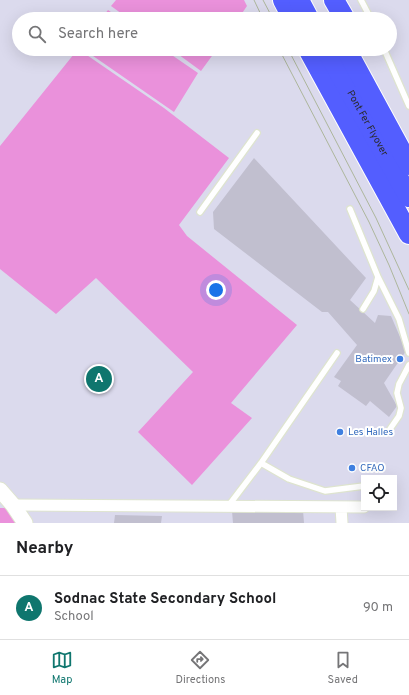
<!DOCTYPE html>
<style>
:root{--surface:#fff;--page:#f2f2f2;--text:#202124;--muted:#757577;--line:#e0e0e0;--accent:#0f766e}
body{margin:0;font-family:Overpass,sans-serif;background:var(--page);color:var(--text)}
.controls{position:absolute;right:12px;bottom:12px;display:grid;overflow:hidden;border-radius:0px;box-shadow:0 4px 16px #0002}
.controls button{width:36px;height:36px;display:grid;place-items:center;padding:0;border:0;border-bottom:1px solid var(--line);background:var(--surface);color:var(--text);font:20px sans-serif}
.you{position:absolute;left:216px;top:290px;width:14px;height:14px;margin:-10px;border:3px solid #fff;border-radius:50%;background:#1a73e8;box-shadow:0 0 0 6px #1a73e833}
.badge{display:grid;place-items:center;width:26px;height:26px;border-radius:50%;background:var(--accent);color:#fff;font-size:13px;font-weight:700}
.pin{position:absolute;translate:-50% -50%;border:2px solid #fff;box-shadow:0 1px 4px #0006}
.list{margin:0;padding:0;list-style:none}
h2{display:flex;justify-content:space-between;align-items:center;height:52px;margin:0;padding:0 16px;font-size:17px}
h2 small{font-size:13px;font-weight:400;color:var(--muted)}
.list li{display:grid;grid-template-columns:26px 1fr auto;gap:12px;align-items:center;box-sizing:border-box;height:64px;padding:0 16px;border-top:1px solid var(--line)}
.list b{display:block;font-size:15px;white-space:nowrap}
.list p{margin:0;font-size:13px;white-space:nowrap;color:var(--muted)}
.list em{font-size:13px;font-style:normal;color:var(--muted)}
.icon{flex:none;width:22px;height:22px;fill:none;stroke:currentColor;stroke-width:2;stroke-linecap:round;stroke-linejoin:round}
.map{position:relative;flex:none;width:409px;height:523px;overflow:hidden}
.search{position:absolute;background:var(--surface);box-shadow:0 4px 16px #0002;left:12px;right:12px;top:12px;height:44px;display:flex;align-items:center;gap:10px;box-sizing:border-box;padding:0 14px;border-radius:22px;color:var(--muted);font-size:15px}
.sheet{height:116px;background:var(--surface)}
nav{display:flex;justify-content:space-around;align-items:center;box-sizing:border-box;height:56px;border-top:1px solid var(--line);background:var(--surface);font-size:11px;color:var(--muted)}
nav a{display:grid;justify-items:center;gap:2px}
nav .on{color:var(--accent)}
.map>svg:first-child{display:block}
.green{fill:#ea91db}
.building{fill:#c1bfcf}
.lines{fill:none;stroke-linecap:round;stroke-linejoin:round}
.lane-casing{stroke:#dee4cf;stroke-width:8}
.street-casing{stroke:#dee4cf;stroke-width:13}
.secondary-casing{stroke:#dee4cf;stroke-width:17}
.highway-casing{stroke:#fff;stroke-width:22}
.lane{stroke:#fff;stroke-width:5.5}
.street{stroke:#fff;stroke-width:11}
.secondary{stroke:#fff;stroke-width:15}
.highway{stroke:#535eff;stroke-width:20}
.tram{stroke:#adb69c;stroke-width:1}
.shop-dot{fill:#3f7fe0;stroke:#fff;stroke-width:1.5}
.labels{text-anchor:middle;dominant-baseline:central;stroke-width:4;stroke-linejoin:round;paint-order:stroke}
.street-label{font-size:10px;fill:#2a2a2a;stroke:#fff}
.shop-label{font-size:10px;fill:#366cbe;stroke:#fff;text-anchor:start}
</style>
<div class="map">
<svg width="409" height="523" viewBox="0 0 409 523">
<rect width="100%" height="100%" fill="#dbdaed"/>
<path class="green" d="M116,0H244L247,6L238,19H129L111,6Z
M108,10L121,19H101Z
M78,49L164,108L229,158L179,225L187,236L297,325L231,403L252,418L192,485L138,432L193,372L96,278L56,314L0,269V146Z
M83,49H163L198,73L174,112Z
M171,49H217L201,71Z
M0,508H9L17,523H0Z"/>
<path class="building" d="M254,158L366,278L350,300L375,323L378,315L391,316L406,351L384,383L397,406L389,417L370,401L366,406L338,386L341,381L334,377L357,345L328,312H322L214,229L213,212Z
M303,510L304,523H233L232,511Z
M115,515L162,516L161,523H114Z"/>
<g class="lines">
<g class="lane-casing">
<path id="lane" d="M361,0L371,19
M384,49L409,106
M350,209L378,277L374,291L363,309
M200,212L257,133
M378,277L399,319L409,353
M390,429L399,416L401,408L397,393L399,384L409,365
M261,463L289,479L325,491L364,486
M229,505L261,463L337,353"/>
</g>
<g class="street-casing">
<path id="street" d="M13,505L364,507
M341,507L342,523"/>
</g>
<g class="secondary-casing">
<path id="secondary" d="M0,490L13,505L25,523"/>
</g>
<g class="highway-casing">
<g id="highway">
<path d="M283,0L293,19"/>
<path d="M299,0L309,19"/>
<path d="M334,0L345,19"/>
<path d="M308,49L409,234"/>
<path id="s1" d="M326,49L409,197"/>
<path d="M346,49L409,165"/>
</g>
</g>
<use href="#lane" class="lane"/>
<use href="#street" class="street"/>
<use href="#secondary" class="secondary"/>
<use href="#highway" class="highway"/>
<path class="tram" d="M254,0L263,19
M263,0L273,19
M279,49L369,222L389,265L409,314
M288,49L376,218L409,290"/>
</g>
<g class="shop-dot">
<circle cx="400" cy="359" r="4"/>
<circle cx="340" cy="432" r="4"/>
<circle cx="352" cy="468" r="4"/>
</g>
<g class="labels">
<g class="street-label">
<text stroke="none"><textPath href="#s1" startOffset="85">Pont Fer Flyover</textPath></text>
</g>
<g class="shop-label">
<text x="392" y="359" text-anchor="end">Batimex</text>
<text x="348" y="432">Les Halles</text>
<text x="360" y="468">CFAO</text>
</g>
</g>
</svg>
<div class="controls">
<button><svg class="icon" aria-label="locate" viewBox="0 0 24 24"><circle cx="12" cy="12" r="6"/><path d="M12 2v4M12 18v4M2 12h4M18 12h4"/></svg></button>
</div>
<div class="you"></div>
<div class="pin badge" style="left:99px;top:379px">A</div>
<div class="search"><svg class="icon" aria-label="search" viewBox="0 0 24 24"><circle cx="10" cy="10" r="6"/><path d="M15 15l6 6"/></svg>Search here</div>
</div>
<section class="sheet">
<h2>Nearby<small></small></h2>
<ul class="list">
<li><span class="badge">A</span><div><b>Sodnac State Secondary School</b><p>School</p></div><em>90 m</em></li>
</ul>
</section>
<nav>
<a class="on"><svg class="icon" aria-label="map" viewBox="0 0 24 24"><path d="M3 6l6-2 6 2 6-2v14l-6 2-6-2-6 2zM9 4v14M15 6v14"/></svg>Map</a>
<a><svg class="icon" aria-label="directions" viewBox="0 0 24 24"><path d="M12 3l9 9-9 9-9-9zM9 14v-3h6M13 9l2 2-2 2"/></svg>Directions</a>
<a><svg class="icon" aria-label="saved" viewBox="0 0 24 24"><path d="M7 4h10v16l-5-4-5 4z"/></svg>Saved</a>
</nav>
